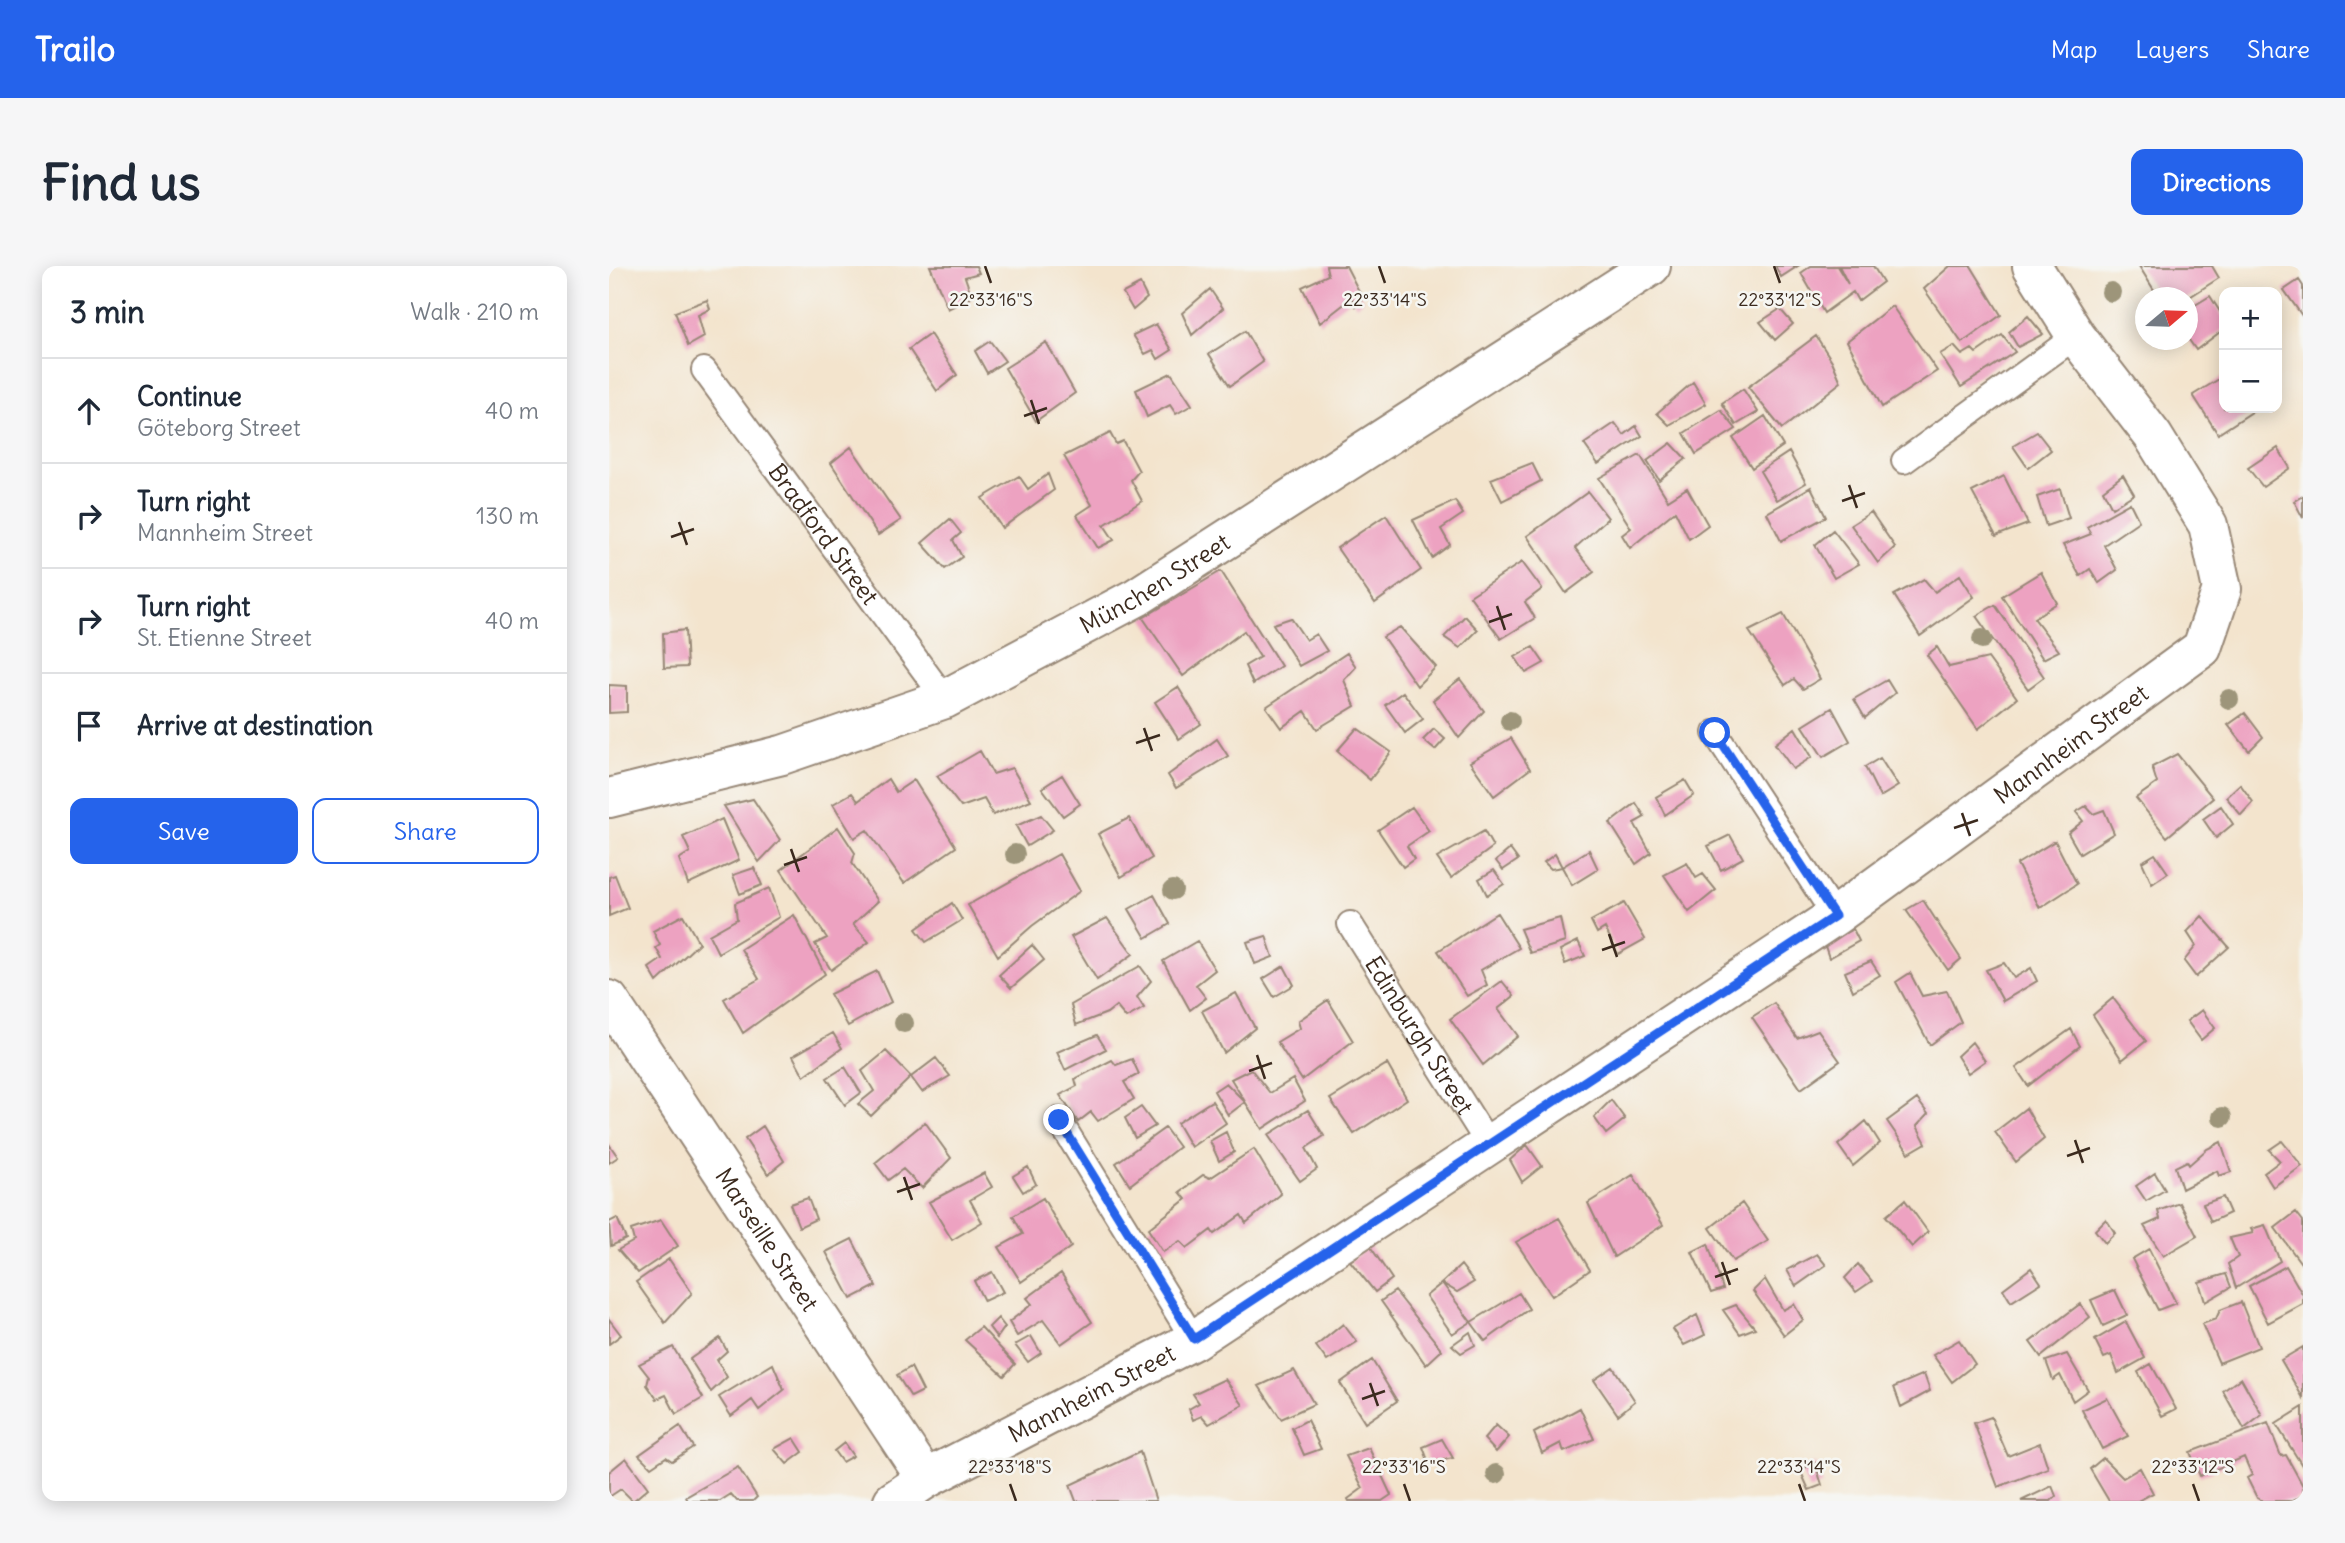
<!DOCTYPE html>
<meta charset="utf-8">
<style>
:root{--surface:#fff;--page:#f6f6f7;--text:#1f2937;--muted:#747a83;--line:#e0e1e3;--accent:#2563eb}
body{margin:0;font-family:Delius,sans-serif;background:var(--page);color:var(--text)}
.controls{position:absolute;right:21px;top:21px;display:grid;overflow:hidden;border-radius:14px;box-shadow:0 4px 18px #0003}
.controls button{width:63px;height:63px;display:grid;place-items:center;padding:0;border:0;border-bottom:2px solid var(--line);background:var(--surface);color:var(--text);font:35px sans-serif}
.compass{position:absolute;left:1526px;top:21px;width:63px;height:63px;border-radius:50%;background:var(--surface);box-shadow:0 4px 18px #0003;rotate:71deg}
.stop{position:absolute;width:21px;height:21px;margin:-16px;border:5px solid #2563eb;border-radius:50%;background:#fff}
.stop.end{background:#2563eb;border-color:#fff;box-shadow:0 2px 7px #0008}
.list{margin:0;padding:0;list-style:none}
h2{display:flex;justify-content:space-between;align-items:center;height:91px;margin:0;padding:0 28px;font-size:30px}
h2 small{font-size:23px;font-weight:400;color:var(--muted)}
.list li{display:grid;grid-template-columns:46px 1fr auto;gap:21px;align-items:center;box-sizing:border-box;height:105px;padding:0 28px;border-top:2px solid var(--line)}
.list b{display:block;font-size:26px;white-space:nowrap}
.list p{margin:0;font-size:23px;white-space:nowrap;color:var(--muted)}
.list em{font-size:23px;font-style:normal;color:var(--muted)}
.actions{display:flex;gap:14px;padding:21px 28px}
.actions a{flex:1;padding:16px 0;border:2px solid var(--accent);border-radius:14px;text-align:center;font-size:24px;color:var(--accent)}
.actions .main{background:var(--accent);color:#fff}
.icon{flex:none;width:38px;height:38px;fill:none;stroke:currentColor;stroke-width:2;stroke-linecap:round;stroke-linejoin:round}
.map{position:relative;flex:none;width:1694px;height:1235px;overflow:hidden;border-radius:14px}
header{display:flex;align-items:center;gap:42px;box-sizing:border-box;height:98px;padding:0 35px;background:var(--accent);color:#fff}
header strong{font-size:33px}
nav{display:flex;gap:38px;margin-inline-start:auto;font-size:24px}
.intro{display:flex;align-items:center;justify-content:space-between;box-sizing:border-box;height:168px;padding:0 42px}
h1{margin:0;font-size:49px}
.button{padding:18px 32px;border-radius:14px;background:var(--accent);color:#fff;font-size:24px;font-weight:700}
main{display:flex;gap:42px;padding:0 42px}
aside{flex:1;background:var(--surface);border-radius:14px;box-shadow:0 4px 18px #0003}
.map>svg:first-child{display:block}
.building{fill:#eda2c1}
.lines{fill:none;stroke-linecap:round;stroke-linejoin:round}
.service-casing{stroke:#978776;stroke-width:28}
.minor-casing{stroke:#978776;stroke-width:42}
.service{stroke:#fff;stroke-width:24}
.minor{stroke:#fff;stroke-width:38}
.tree{fill:#9d957a}
.route{stroke:#2563eb;stroke-width:9}
.ticks{fill:none;stroke:#3b2a1e;stroke-width:2.5}
.labels{text-anchor:middle;dominant-baseline:central;stroke-width:5;stroke-linejoin:round;paint-order:stroke}
.street-label{font-size:24px;fill:#3b2a1e;stroke:#f6f6f2}
.ticks-label{font-size:18px;text-anchor:middle;fill:#3b2a1e;stroke:#f6f6f2;stroke-width:5;stroke-linejoin:round;paint-order:stroke}
</style>
<header>
<strong>Trailo</strong>
<nav><a>Map</a><a>Layers</a><a>Share</a></nav>
</header>
<div class="intro"><h1>Find us</h1><a class="button">Directions</a></div>
<main>
<aside>
<h2>3 min<small>Walk · 210 m</small></h2>
<ul class="list">
<li><svg class="icon" aria-label="ahead" viewBox="0 0 24 24"><path d="M12 20V5M6 11l6-6 6 6"/></svg><div><b>Continue</b><p>Göteborg Street</p></div><em>40 m</em></li>
<li><svg class="icon" aria-label="right" viewBox="0 0 24 24"><path d="M7 20v-9h11M14 6l5 5-5 5"/></svg><div><b>Turn right</b><p>Mannheim Street</p></div><em>130 m</em></li>
<li><svg class="icon" aria-label="right" viewBox="0 0 24 24"><path d="M7 20v-9h11M14 6l5 5-5 5"/></svg><div><b>Turn right</b><p>St. Etienne Street</p></div><em>40 m</em></li>
<li><svg class="icon" aria-label="arrive" viewBox="0 0 24 24"><path d="M6 21V4h12l-3 4 3 4H6"/></svg><div><b>Arrive at destination</b></div></li>
</ul>
<div class="actions"><a class="main">Save</a><a>Share</a></div>
</aside>
<div class="map">
<svg width="1694" height="1235" viewBox="0 0 1694 1235">
<rect width="100%" height="100%" fill="#f6f6f2"/>
<filter id="ink" filterUnits="userSpaceOnUse"><feTurbulence type="fractalNoise" baseFrequency=".0143" numOctaves="2"/><feDisplacementMap in="SourceGraphic" scale="14" xChannelSelector="R" yChannelSelector="G"/><feConvolveMatrix kernelMatrix="1 2 1 2 8 2 1 2 1" color-interpolation-filters="sRGB"/></filter>
<filter id="wash" filterUnits="userSpaceOnUse"><feTurbulence type="fractalNoise" baseFrequency=".00686" numOctaves="4" result="noise"/><feDisplacementMap in="SourceGraphic" scale="28" xChannelSelector="R" yChannelSelector="G"/><feGaussianBlur stdDeviation="1.57" result="paint"/><feColorMatrix in="noise" values="0 0 0 0 0 0 0 0 0 0 0 0 0 0 0 0 0 1.4 0 .05"/><feComposite in="paint" operator="in"/></filter>
<g filter="url(#wash)">
<rect width="100%" height="100%" fill="#f3e4cd"/>
<g id="blocks">
<path class="building" d="M321,0H367L370,7L356,11L363,31L339,43Z
M717,0H737L754,33L747,40L743,32L711,57L693,21L719,9Z
M1166,0H1189L1172,11Z
M1202,0H1228L1239,18L1230,0H1264L1274,16L1249,35L1244,26L1215,47L1192,7Z
M1341,0H1362L1392,49L1353,77L1315,23Z
M1530,0H1603L1610,12L1579,32H1550Z
M1690,14L1694,20V51L1675,24Z
M531,18L538,32L524,44L514,27Z
M601,23L614,42L583,69L573,47Z
M1601,30L1615,52V63L1587,84L1578,71V44Z
M98,34L101,43L89,49L95,71L79,80L66,46Z
M1283,40L1328,105L1273,141L1238,75Z
M1171,43L1184,58L1166,74L1151,56Z
M1419,50L1434,68L1409,81L1400,66Z
M547,58L563,84L549,93L544,84L536,88L524,69Z
M636,65L654,96L621,120L600,88Z
M321,68L348,109L328,125L300,83Z
M1393,69L1406,86L1352,121L1331,88L1345,80L1353,89L1363,83L1367,87Z
M1207,70L1223,95L1232,116L1173,163L1139,121Z
M381,75L396,95L378,107L366,85Z
M437,76L466,127L427,155L396,102Z
M562,107L583,139L567,148L561,139L538,151L527,124Z
M1615,110V142H1649L1609,168L1584,129Z
M1084,116L1097,138L1060,159L1048,147Z
M1134,123L1149,146L1127,159L1113,137Z
M1112,144L1127,163L1087,188L1075,167Z
M1156,150L1174,180L1143,202L1124,172Z
M1006,157L1015,169L1027,160L1033,170L989,198L975,178Z
M1428,166L1442,184L1419,202L1404,180Z
M501,167L507,178L514,175L530,205L522,214L533,235L495,259L505,274L489,282L468,249L483,239L455,190Z
M1062,177L1077,193L1050,214L1038,195Z
M242,181L292,254L269,269L222,197Z
M1669,182L1681,202L1654,221L1639,202Z
M1180,186L1197,217L1168,234L1151,205Z
M1031,189L1059,234L1078,222L1099,259L1080,273L1066,245L1021,282L1013,269L1022,262L990,212Z
M923,197L932,215L893,235L882,213Z
M439,208L445,224L393,262L373,232L410,210L419,223Z
M1514,209L1525,228L1503,242L1494,224Z
M1395,210L1419,258L1387,270L1363,226Z
M1202,221L1217,251L1172,275L1158,247Z
M1451,223L1460,252L1437,260L1428,231Z
M979,226L999,252L966,282L985,306L957,327L918,270Z
M1694,230V252L1685,235Z
M846,235L854,248L832,263L841,279L823,292L804,254Z
M1521,237L1530,255L1495,279L1508,304L1490,317L1481,303L1471,310L1454,279L1482,268L1478,261Z
M1262,246L1286,281L1269,297L1242,259Z
M777,249L812,304L766,337L728,282Z
M341,253L352,267L344,274L353,291L336,303L313,277Z
M1224,264L1250,298L1225,312L1206,279Z
M913,296L933,323L916,336L926,352L892,373L861,330Z
M612,305L672,400L644,418L636,400L651,391L635,365L574,410L534,352Z
M1432,306L1448,337L1425,352L1450,385L1434,393L1393,330Z
M1351,309L1365,331L1311,370L1285,329L1315,313L1326,326Z
M1386,339L1435,411L1419,423L1367,350Z
M1174,348L1211,413L1194,423L1185,413L1176,419L1140,365Z
M856,350L869,364L851,382L835,371Z
M682,352L697,374L707,368L718,385L690,400L664,358Z
M791,361L827,401L808,420L774,371Z
M76,364L78,401L55,402L54,367Z
M924,381L935,397L917,407L906,391Z
M1328,381L1340,401L1379,392L1408,432L1369,463L1318,389Z
M738,387L747,401L735,414L746,440L708,463L696,445L672,462L657,441Z
M851,413L875,445L850,472L824,434Z
M1278,414L1286,427L1256,452L1245,433Z
M0,419L18,420V446L0,447Z
M569,421L592,458L570,473L546,436Z
M794,426L814,453L796,467L776,439Z
M1223,442L1241,475L1214,491L1194,460Z
M1636,447L1654,471L1640,485L1619,459Z
M748,462L782,486L761,514L728,485Z
M1186,462L1203,491L1184,503L1166,478Z
M825,463L836,473L826,484L814,474Z
M902,472L921,503L885,530L861,496Z
M608,473L619,490L567,522L559,509Z
M371,485L384,508L403,502L422,534L384,549L375,533L352,541L328,510Z
M1568,488L1604,532L1558,571L1527,532L1548,517L1543,501Z
M1271,492L1289,520L1271,531L1256,501Z
M453,509L471,538L454,550L433,522Z
M279,513L287,526L305,514L347,581L295,617L258,564L245,572L224,538L243,527L249,535Z
M1076,514L1085,529L1056,549L1047,531Z
M1631,518L1644,536L1632,549L1617,531Z
M144,533L171,574L150,596L115,540Z
M1027,537L1036,551L1025,557L1042,587L1027,598L1001,557Z
M1477,540L1484,548L1495,544L1505,567L1471,588L1459,567L1474,555L1467,546Z
M1612,540L1624,558L1607,572L1594,553Z
M803,541L820,565L798,580L805,593L794,601L769,564Z
M432,549L444,564L418,580L407,560Z
M520,552L543,592L512,611L489,568Z
M113,553L130,594L79,618L70,593L81,586L74,571Z
M229,561L246,587L243,597L269,635L244,658L260,676L222,704L206,678L218,672L172,604Z
M875,565L884,581L842,612L828,592Z
M1121,569L1134,592L1112,604L1099,580Z
M1446,575L1468,618L1431,642L1408,598Z
M901,583L909,594L894,604L887,595Z
M980,584L989,603L963,619L953,601Z
M450,588L471,625L423,660L389,690L359,639Z
M946,588L953,601L942,603L935,596Z
M1546,588L1559,607L1543,618L1533,596Z
M1078,597L1087,612L1094,608L1107,624L1080,646L1055,609Z
M145,602L153,619L131,628L124,609Z
M885,604L895,618L878,629L870,613Z
M6,609L19,642L0,650V611Z
M160,622L170,651L109,687L100,669L128,653L126,637Z
M545,629L561,658L537,672L520,643Z
M1314,634L1352,693L1339,704L1297,644Z
M343,637L353,654L317,676L307,663Z
M1015,637L1036,673L1009,688L996,662L988,667L982,655Z
M888,647L910,682L872,704L878,719L858,730L829,685Z
M74,649L90,677L48,716L40,702L53,693L47,682L51,679L44,665Z
M185,649L216,708L134,767L115,733L150,713L132,683Z
M1593,650L1620,681L1587,711L1575,695L1587,680L1578,666Z
M498,652L524,688L488,714L462,671Z
M951,652L956,676L921,687L911,663Z
M1244,663L1250,675L1220,692L1215,677Z
M657,670L664,691L646,698L638,676Z
M588,675L606,704L587,719L597,732L581,744L554,695Z
M969,675L976,690L956,698L951,684Z
M423,679L435,694L402,722L390,709Z
M1262,695L1271,709L1244,725L1236,706Z
M1395,697L1405,712L1422,702L1428,715L1394,735L1377,704Z
M531,700L542,715L528,731L535,742L517,752L507,740L498,747L467,759L462,739Z
M675,700L685,719L665,731L654,713Z
M268,705L282,736L239,760L221,728Z
M1301,707L1313,730L1338,725L1352,756L1321,779L1287,716Z
M893,715L905,730L889,743L909,770L874,799L841,753Z
M627,727L646,762L615,787L593,745Z
M1504,732L1537,775L1513,794L1484,749Z
M719,734L744,775L693,814L668,776L691,762L689,755Z
M1165,737L1188,772L1209,764L1231,795L1192,823L1143,751Z
M1593,744L1606,762L1592,774L1578,755Z
M1462,763L1471,780L1419,820L1407,802Z
M224,767L233,782L195,810L184,790Z
M488,769L497,783L456,804L448,786Z
M1363,776L1376,795L1359,807L1348,790Z
M277,785L302,811L262,850L249,838L265,825L253,805Z
M327,792L341,810L313,826L302,811Z
M523,793L530,808L515,816L525,833L489,855L482,846L469,856L451,829L468,820L466,813L503,794L507,799Z
M778,798L798,833L745,868L721,833Z
M236,801L252,827L236,839L218,812Z
M642,803L661,827L684,813L696,835L653,863L622,813Z
M617,817L636,836L619,849L605,825Z
M1308,833L1319,848L1308,860L1317,877L1300,887L1278,855Z
M1002,834L1016,853L997,868L985,851Z
M603,835L617,857L582,881L568,857Z
M532,841L546,860L526,872L516,852Z
M1417,842L1435,873L1407,896L1386,866Z
M699,844L715,870L697,882L708,903L691,915L659,869Z
M1257,855L1271,877L1244,900L1229,879Z
M316,856L342,892L313,922L294,903L279,914L266,897Z
M154,860L175,895L159,908L136,873Z
M556,862L570,881L521,919L507,897Z
M617,866L625,886L610,895L601,875Z
M1673,875L1693,900L1664,921L1655,907L1671,895L1660,884Z
M1612,876L1622,906L1610,910L1608,905L1573,923L1566,901L1578,895L1580,899L1598,883Z
M0,878L9,891L0,897Z
M918,879L933,900L913,916L901,894Z
M645,883L672,928L637,957L632,949L605,968L602,964L578,982L571,975L554,986L539,963L577,933L571,926L594,909L601,912Z
M419,901L427,918L414,926L404,910Z
M375,907L383,921L361,934L373,956L343,974L320,936Z
M1546,907L1556,924L1537,935L1527,920Z
M1024,909L1054,959L1005,991L979,937Z
M1614,931L1621,947L1602,956L1594,938Z
M199,932L207,953L190,961L181,938Z
M434,932L462,981L412,1016L390,981L414,968L404,950Z
M1296,934L1319,966L1303,981L1277,950Z
M1133,937L1159,975L1124,995L1101,962Z
M1571,937L1588,970L1554,990L1535,960L1551,953L1549,945Z
M1687,946L1694,955V1000L1666,962Z
M8,952L17,973L2,980L0,956Z
M950,952L981,1004L943,1030L907,976Z
M1497,953L1506,967L1496,977L1486,964Z
M52,954L69,980L29,1007L9,984L25,975L22,964Z
M1656,959L1671,995L1627,1022L1619,998L1629,991L1621,972L1644,967L1642,963Z
M243,973L267,1020L242,1033L217,986Z
M1099,978L1114,1023L1102,1027L1083,986Z
M761,980L783,1013L766,1026L741,995Z
M1540,983L1567,1037L1549,1044L1523,993Z
M1208,988L1217,999L1187,1020L1178,1004Z
M60,993L83,1027L56,1057L27,1016Z
M1249,998L1263,1015L1247,1026L1236,1012Z
M852,999L865,1016L848,1026L833,1017Z
M1677,1000L1694,1029V1038L1659,1057L1640,1020Z
M1422,1002L1432,1017L1402,1036L1394,1023Z
M383,1006L394,1026L375,1035L365,1015Z
M452,1007L483,1056L452,1078L434,1054L408,1070L400,1056L423,1038L418,1032Z
M1617,1008L1622,1021L1596,1036L1590,1016Z
M1156,1013L1174,1044L1185,1038L1194,1054L1175,1069L1144,1025Z
M833,1017L862,1056L910,1027L920,1043L876,1075L862,1056L843,1068L817,1030Z
M1506,1024L1518,1049L1494,1060L1482,1034Z
M786,1025L833,1084L817,1099L772,1035Z
M1632,1036L1650,1081L1610,1097L1593,1058L1607,1053L1611,1044Z
M1471,1038L1481,1051L1432,1091L1421,1076Z
M1127,1039L1146,1062L1131,1068L1114,1044Z
M1088,1049L1096,1069L1075,1079L1064,1063Z
M389,1052L396,1061L388,1072L380,1061Z
M0,1053L12,1069L0,1078Z
M1517,1056L1536,1092L1509,1107L1502,1089L1495,1092L1486,1074Z
M734,1058L748,1076L718,1095L707,1080Z
M372,1061L406,1098L395,1110L356,1074Z
M861,1066L866,1079L852,1087L843,1079Z
M422,1070L432,1087L419,1096L406,1079Z
M111,1072L118,1085L108,1094L118,1111L102,1126L81,1093Z
M1350,1074L1366,1098L1343,1116L1324,1089Z
M64,1081L94,1132L67,1148L57,1129L48,1133L38,1119L40,1111L30,1098Z
M1694,1081V1132L1672,1094Z
M1458,1088L1479,1124L1464,1135L1451,1109L1444,1114L1437,1095Z
M763,1094L788,1135L756,1157L731,1117Z
M164,1098L175,1124L150,1144L143,1134L122,1150L110,1131Z
M1542,1098L1567,1143L1553,1150L1529,1106Z
M302,1101L314,1125L302,1131L288,1109Z
M1004,1101L1026,1135L1009,1149L985,1114Z
M685,1104L705,1138L672,1153L650,1120Z
M1315,1108L1321,1125L1292,1141L1285,1121Z
M1632,1112L1653,1149L1635,1163L1614,1125Z
M616,1113L634,1139L600,1158L593,1150L584,1154L580,1143L590,1137L584,1128Z
M1498,1132L1519,1170L1493,1183L1473,1144Z
M1694,1141V1201L1667,1158Z
M971,1142L985,1173L955,1186L952,1177L933,1187L925,1167Z
M1382,1151L1399,1190L1431,1177L1439,1202L1389,1221L1365,1157Z
M698,1154L712,1183L695,1189L683,1162Z
M1659,1157L1672,1190L1677,1189L1694,1220V1229L1684,1235H1654L1648,1232L1638,1212L1643,1209L1635,1191L1591,1210L1581,1186Z
M887,1159L900,1171L887,1186L875,1173Z
M71,1160L84,1181L63,1195L57,1191L42,1201L30,1189Z
M185,1172L194,1186L178,1198L165,1183Z
M833,1173L844,1192L820,1197L814,1181Z
M235,1177L244,1190L233,1196L225,1185Z
M760,1182L782,1229L773,1235H740L739,1233L754,1222L737,1190Z
M531,1186L547,1235H467L461,1219Z
M17,1192L39,1222L24,1235L12,1223L0,1231V1206Z
M1494,1192L1514,1212L1531,1202L1544,1227L1529,1235H1500L1481,1203Z
M1206,1197L1213,1219L1200,1224L1191,1204Z
M129,1201L148,1231L144,1235H128L122,1228L111,1235H79L77,1231Z
M1443,1220L1447,1230L1442,1235H1412Z"/>
</g>
</g>
<g filter="url(#ink)">
<use href="#blocks" fill-opacity="0" stroke="#978776" stroke-width="2"/>
<g class="lines">
<g class="service-casing">
<g id="service">
<path id="s1" d="M95,104L336,433"/>
<path d="M1295,195L1467,70"/>
<path d="M1106,467L1226,650"/>
<path id="s2" d="M741,658L880,879"/>
<path d="M450,854L585,1074"/>
</g>
</g>
<g class="minor-casing">
<g id="minor">
<path id="s3" d="M0,532L173,489L336,433L528,331L1042,0"/>
<path id="s4" d="M0,734L317,1213"/>
<path id="s5" d="M284,1235L317,1213L585,1074L1226,650L1593,382L1613,323L1599,259L1544,170L1467,70L1423,0"/>
</g>
</g>
<use href="#service" class="service"/>
<use href="#minor" class="minor"/>
</g>
<g class="tree">
<circle cx="1502" cy="26" r="10"/>
<circle cx="1373" cy="373" r="10"/>
<circle cx="1620" cy="433" r="10"/>
<circle cx="901" cy="455" r="10"/>
<circle cx="406" cy="588" r="10"/>
<circle cx="564" cy="624" r="10"/>
<circle cx="295" cy="757" r="10"/>
<circle cx="1613" cy="851" r="10"/>
<circle cx="887" cy="1208" r="10"/>
</g>
</g>
<g class="lines" filter="url(#ink)">
<path class="route" d="M450,854L585,1073L1226,650L1106,467"/>
</g>
<path class="ticks" d="M376,0L382,17M770,0L776,17M1165,0L1171,17M422,134L430,158M415,150L438,142M1240,219L1248,242M1233,235L1256,227M70,256L78,279M62,271L85,263M888,340L896,364M880,356L903,348M535,462L543,485M527,477L551,469M1353,547L1361,570M1345,562L1369,554M182,583L190,606M175,599L198,591M1000,668L1008,691M993,684L1016,676M648,789L656,813M640,805L663,797M1466,874L1474,897M1458,890L1481,882M295,911L303,934M288,926L311,918M1113,996L1121,1019M1106,1011L1129,1003M761,1117L769,1140M753,1133L776,1125M401,1218L407,1235M795,1218L801,1235M1190,1218L1196,1235M1584,1218L1590,1235"/>
<g class="labels">
<g class="street-label">
<text stroke="none"><textPath href="#s1" startOffset="203">Bradford Street</textPath></text>
<text stroke="none"><textPath href="#s3" startOffset="590">München Street</textPath></text>
<text stroke="none"><textPath href="#s5" startOffset="1402">Mannheim Street</textPath></text>
<text stroke="none"><textPath href="#s2" startOffset="131">Edinburgh Street</textPath></text>
<text stroke="none"><textPath href="#s4" startOffset="287">Marseille Street</textPath></text>
<text stroke="none"><textPath href="#s5" startOffset="226">Mannheim Street</textPath></text>
</g>
</g>
<g class="ticks-label">
<text x="1171" y="40">22°33'12"S</text>
<text x="382" y="40">22°33'16"S</text>
<text x="776" y="40">22°33'14"S</text>
<text x="401" y="1207">22°33'18"S</text>
<text x="795" y="1207">22°33'16"S</text>
<text x="1190" y="1207">22°33'14"S</text>
<text x="1584" y="1207">22°33'12"S</text>
</g>
</svg>
<div class="controls">
<button>+</button>
<button>−</button>
</div>
<svg class="compass" viewBox="-18 -18 36 36"><path d="M0-13l5 13h-10z" fill="#e53935"/><path d="M0 13l5-13h-10z" fill="#747a83"/></svg>
<div class="stop" style="left:1106px;top:467px"></div>
<div class="stop end" style="left:450px;top:854px"></div>
</div>
</main>
